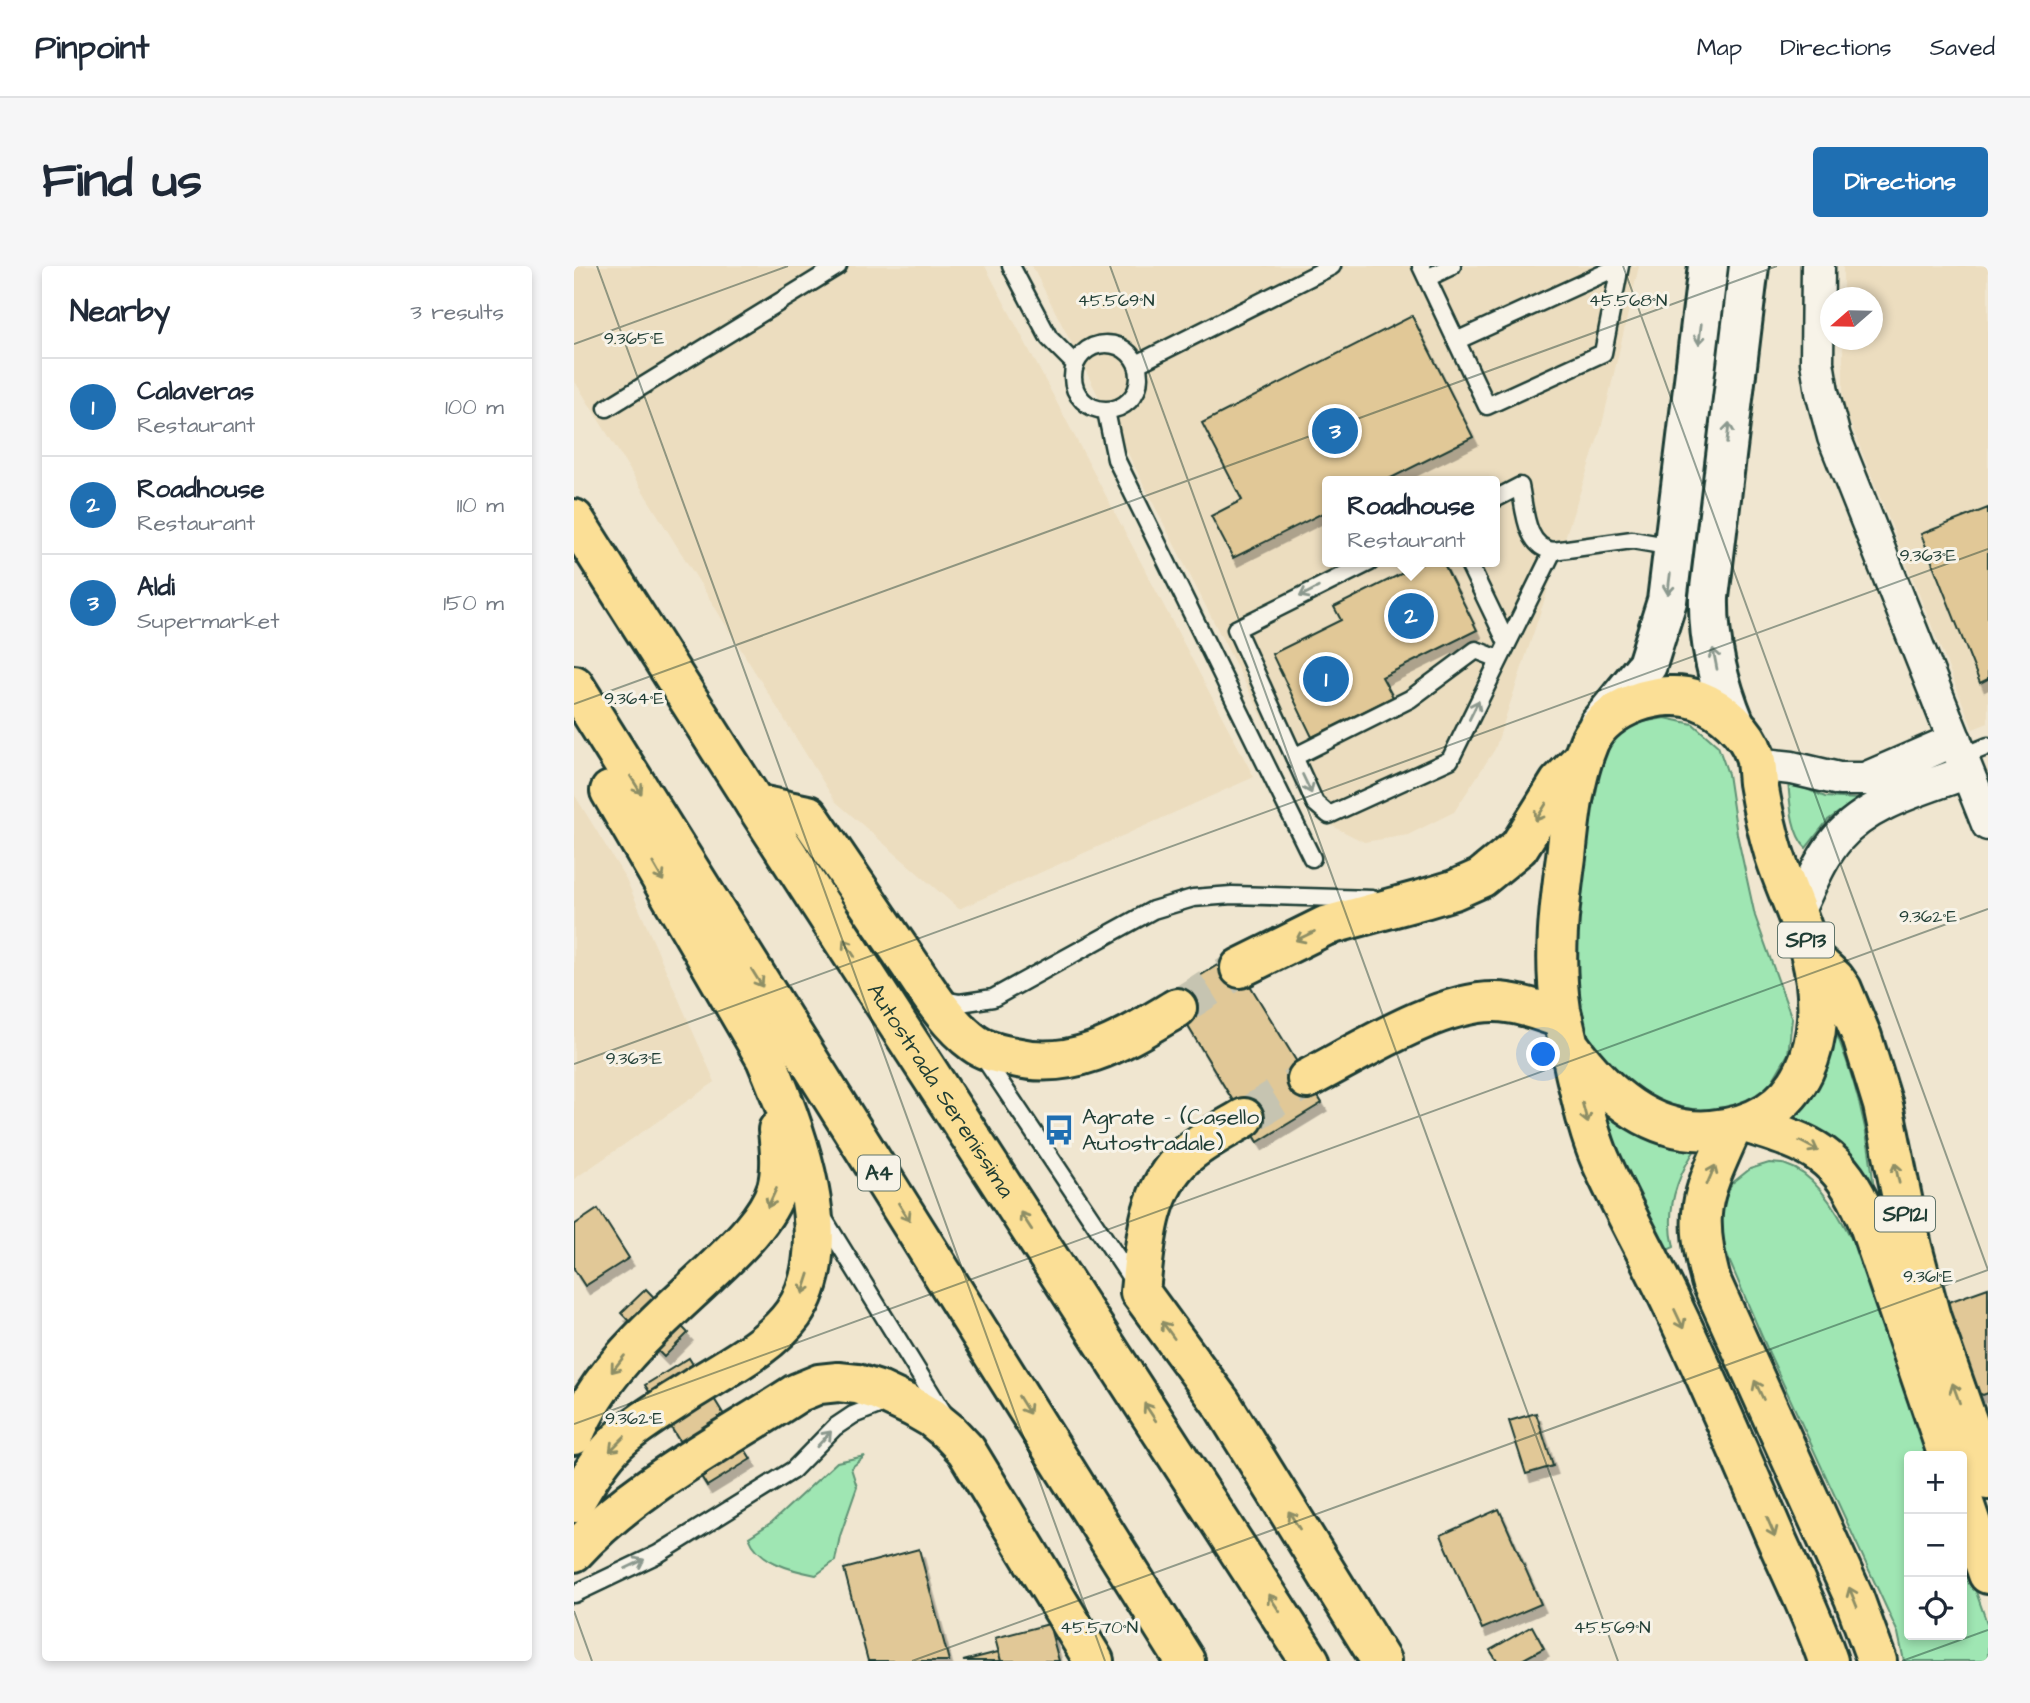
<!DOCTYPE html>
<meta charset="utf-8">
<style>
:root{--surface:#fff;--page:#f6f6f7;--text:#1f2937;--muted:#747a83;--line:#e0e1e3;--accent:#1f6fb2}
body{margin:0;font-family:"Architects Daughter",sans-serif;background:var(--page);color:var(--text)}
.controls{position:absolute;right:21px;bottom:21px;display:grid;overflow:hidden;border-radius:7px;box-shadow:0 4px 10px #0003}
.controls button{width:63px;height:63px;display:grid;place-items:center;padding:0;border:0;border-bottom:2px solid var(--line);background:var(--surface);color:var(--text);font:35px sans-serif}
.compass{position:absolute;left:1246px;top:21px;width:63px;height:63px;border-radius:50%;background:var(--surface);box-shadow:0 4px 10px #0003;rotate:250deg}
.you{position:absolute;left:970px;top:789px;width:24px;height:24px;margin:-18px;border:5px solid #fff;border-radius:50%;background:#1a73e8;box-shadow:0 0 0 10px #1a73e833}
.badge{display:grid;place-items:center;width:46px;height:46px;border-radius:50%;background:var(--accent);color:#fff;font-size:23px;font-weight:700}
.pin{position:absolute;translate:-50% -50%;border:4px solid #fff;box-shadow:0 2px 7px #0006}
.popup{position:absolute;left:748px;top:210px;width:178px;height:91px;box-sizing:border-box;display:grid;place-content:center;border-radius:7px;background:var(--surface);filter:drop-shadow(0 2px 5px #0005);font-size:23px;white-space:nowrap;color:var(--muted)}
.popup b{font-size:26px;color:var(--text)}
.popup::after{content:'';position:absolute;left:50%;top:100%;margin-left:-14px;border:14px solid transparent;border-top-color:var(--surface)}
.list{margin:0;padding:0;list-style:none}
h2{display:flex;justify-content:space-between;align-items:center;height:91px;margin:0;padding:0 28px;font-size:30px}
h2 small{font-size:23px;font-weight:400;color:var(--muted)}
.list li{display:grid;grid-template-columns:46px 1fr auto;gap:21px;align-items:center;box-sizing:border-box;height:98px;padding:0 28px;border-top:2px solid var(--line)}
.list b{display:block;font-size:26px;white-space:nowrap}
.list p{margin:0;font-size:23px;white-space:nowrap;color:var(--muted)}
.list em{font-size:23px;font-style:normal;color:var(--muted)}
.icon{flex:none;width:38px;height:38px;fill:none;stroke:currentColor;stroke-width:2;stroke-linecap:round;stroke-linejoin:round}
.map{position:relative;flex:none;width:1414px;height:1395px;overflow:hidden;border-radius:7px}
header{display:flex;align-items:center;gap:42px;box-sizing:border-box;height:98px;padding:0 35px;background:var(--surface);border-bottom:2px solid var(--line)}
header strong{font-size:33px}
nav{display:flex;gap:38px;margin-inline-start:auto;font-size:24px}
.intro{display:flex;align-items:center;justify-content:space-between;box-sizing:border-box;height:168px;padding:0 42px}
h1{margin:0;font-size:49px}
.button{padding:18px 32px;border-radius:7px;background:var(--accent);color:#fff;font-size:24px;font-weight:700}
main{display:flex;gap:42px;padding:0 42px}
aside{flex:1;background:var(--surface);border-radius:7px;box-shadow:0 4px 10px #0003}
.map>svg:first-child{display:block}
.built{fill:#ecddbf;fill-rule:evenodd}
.green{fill:#9fe6b3;stroke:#5f9274;stroke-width:2}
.building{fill:#e1c897;stroke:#1f3d34;stroke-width:2;filter:url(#shadow)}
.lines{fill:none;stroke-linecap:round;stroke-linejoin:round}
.motorway-tunnel{stroke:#c6c4b1;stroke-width:38;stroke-dasharray:38 19;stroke-linecap:butt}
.service-casing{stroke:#1f3d34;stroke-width:21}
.minor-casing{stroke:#1f3d34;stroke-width:37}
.tertiary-casing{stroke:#1f3d34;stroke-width:44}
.primary-casing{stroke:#1f3d34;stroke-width:44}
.motorway-casing{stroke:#1f3d34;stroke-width:44}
.service{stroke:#f7f3e8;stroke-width:16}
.minor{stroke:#f7f3e8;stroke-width:32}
.tertiary{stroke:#f7f3e8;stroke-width:38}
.primary{stroke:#fbdf96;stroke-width:38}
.motorway{stroke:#fbdf96;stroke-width:38}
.oneway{stroke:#8b988e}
.oneway2{stroke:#8d8e65}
.ticks{fill:none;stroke:#1f3d34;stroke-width:2;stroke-opacity:0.45}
.labels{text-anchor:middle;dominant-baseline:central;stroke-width:6;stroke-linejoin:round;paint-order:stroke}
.shield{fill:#f7f3e8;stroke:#60746a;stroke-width:2}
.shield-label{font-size:21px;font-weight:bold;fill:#1f3d34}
.street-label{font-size:23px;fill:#1f3d34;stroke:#f7f3e8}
.poi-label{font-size:23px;fill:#1f3d34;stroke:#f7f3e8;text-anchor:start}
.ticks-label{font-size:18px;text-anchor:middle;fill:#1f3d34;stroke:#f7f3e8;stroke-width:6;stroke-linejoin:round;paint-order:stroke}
</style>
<header>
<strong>Pinpoint</strong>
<nav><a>Map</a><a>Directions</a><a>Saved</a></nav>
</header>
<div class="intro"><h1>Find us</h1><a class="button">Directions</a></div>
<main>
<aside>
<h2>Nearby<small>3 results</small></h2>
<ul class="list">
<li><span class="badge">1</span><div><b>Calaveras</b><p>Restaurant</p></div><em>100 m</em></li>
<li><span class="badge">2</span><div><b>Roadhouse</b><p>Restaurant</p></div><em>110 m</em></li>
<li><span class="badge">3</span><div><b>Aldi</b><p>Supermarket</p></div><em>150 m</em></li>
</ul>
</aside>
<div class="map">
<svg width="1414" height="1395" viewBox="0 0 1414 1395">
<defs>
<filter id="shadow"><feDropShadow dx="4.5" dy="8" stdDeviation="0" flood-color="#0004"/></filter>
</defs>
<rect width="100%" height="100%" fill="#f0e6d0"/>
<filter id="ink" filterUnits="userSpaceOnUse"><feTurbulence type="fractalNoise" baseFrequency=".0143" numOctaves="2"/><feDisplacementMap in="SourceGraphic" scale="14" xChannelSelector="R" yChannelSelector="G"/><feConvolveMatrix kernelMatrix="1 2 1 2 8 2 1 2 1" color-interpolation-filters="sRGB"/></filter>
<g filter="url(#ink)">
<path class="built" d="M0,0H411L680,511L385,643L261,535L0,114Z
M458,0H1065L1027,163L921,483L880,546L834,569L790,576L739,550ZM753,215H921V296H753Z
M1269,0H1414V457L1399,463L1269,139V74H1298V32L1269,31Z
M0,528L52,613L141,816L0,913Z"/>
<path class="green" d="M1091,452L1119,458L1144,480L1154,508L1163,568L1181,650L1218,753L1214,788L1196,819L1167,841L1130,846L1088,837L1051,817L1021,783L1009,758L1003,719L1002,626L1007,581L1029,490L1040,472L1062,457Z
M1214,515L1251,531L1283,533L1254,554L1232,582C1217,567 1216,536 1214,515Z
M1257,754C1280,808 1295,865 1300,924C1272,884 1264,868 1215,854C1221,849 1228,845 1232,839C1251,817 1252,782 1257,754Z
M1035,850L1064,867L1123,881C1103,910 1091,945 1100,981L1087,987L1028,854Z
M1195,897C1200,898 1207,897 1212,899C1243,908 1268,953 1281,980L1354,1190H1335V1369H1388V1286L1414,1360V1395H1330L1324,1367L1195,1087L1149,980L1145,950L1157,918L1176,903Z
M291,1190L277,1202L283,1221L266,1270L261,1295L242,1309C217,1304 184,1296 175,1271L198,1256L263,1196Z"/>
<path class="building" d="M838,50L899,171L811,215H753V245L659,292L637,250L668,234L628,157Z
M1414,242V413L1406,417L1347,268Z
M851,296H869L903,364L808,411L819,431L738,471L698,388L767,354L760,341Z
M658,690L748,837L684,876L595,729Z
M24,943L55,992L11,1020L0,1003V959Z
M1414,1022V1127L1409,1129L1397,1124L1366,1039Z
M72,1023L114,1067L90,1091L47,1047Z
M115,1092L177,1193L133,1220L71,1119Z
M962,1147L979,1200L952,1208L935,1155Z
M925,1243L967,1338L908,1363L867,1269Z
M345,1283L375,1395H294L270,1303Z
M475,1358L485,1395H427L421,1372Z
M958,1360L970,1382L946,1395H923L916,1384Z
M424,1386L427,1395H389Z"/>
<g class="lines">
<path class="motorway-tunnel" d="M603,742L666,702
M670,852L733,813"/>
<g class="service-casing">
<path id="service" d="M437,0L475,72L501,98
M847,0L913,140L1029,87L1046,0
M853,12L878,0
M882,75L1046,0
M499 111a33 33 0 1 1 66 0a33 33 0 1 1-66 0Z
M563,98L758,0
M33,142L264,0
M532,145L542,193L738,592
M921,233L946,220C951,243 951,281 979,285L1058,274L1099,281
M796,296L662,363L741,537L755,549L876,494L979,285
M894,296L933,377
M720,491L836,433L902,384L925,393
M1387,491L1414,480
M368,731L375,735L386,737L419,732L579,644L619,632L658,629L798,633
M408,789L561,1018
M248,950L370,1148
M0,1328L84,1288L219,1204L261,1161L279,1149L315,1135"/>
</g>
<g class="minor-casing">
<path id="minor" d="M1244,0L1243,96L1248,126L1260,171L1414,558
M1182,498L1218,502L1265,513H1291L1381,474
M1222,648C1235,623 1245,594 1264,572C1296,535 1349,523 1393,506"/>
</g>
<g class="tertiary-casing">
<path id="tertiary" d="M1025,458L1073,399L1093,335L1134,0
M1161,458C1144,417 1134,376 1135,331L1175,0"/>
</g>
<g class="primary-casing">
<path id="primary" d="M1237,691L1261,713L1268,723L1288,771L1309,839L1338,981L1357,1052L1414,1214
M996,780C1030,826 1076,869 1137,864C1232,856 1257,772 1237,690C1228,655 1211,622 1200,587C1193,564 1188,541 1184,517C1183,508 1183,498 1181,490C1173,465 1148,443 1124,434C1089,421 1031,440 1015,476C1000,512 996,552 992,591C985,642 979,693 987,744C991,765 997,785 1001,806C1008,835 1014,865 1026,893C1049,945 1078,995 1102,1047C1137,1120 1169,1195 1201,1270C1219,1311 1240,1352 1254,1395
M1171,857C1237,878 1264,885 1293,953L1374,1190
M1158,862C1129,928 1118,943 1137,1015L1280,1332L1303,1395
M1388,1231L1414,1308"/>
</g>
<g class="motorway-casing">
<g id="motorway">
<path id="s1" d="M0,253L181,538L736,1395"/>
<path d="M0,419L611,1395"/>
<path d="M181,538L234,549C266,596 298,643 330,690C351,720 370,755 400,777C412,786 426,788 440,791C502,806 552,772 603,742"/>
<path d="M666,702L751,660L850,633L880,624L907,612L945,581L985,517L1009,492"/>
<path d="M733,813C784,787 864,735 921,736C944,736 968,746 989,753"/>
<path d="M670,852C650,864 628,875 611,890C573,924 571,978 566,1026L648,1138L807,1395"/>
<path d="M0,1169C27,1103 82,1058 133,1010C157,987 193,955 203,922C208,903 206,883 204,864"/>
<path d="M0,1237C12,1217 26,1192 43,1176C60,1159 96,1138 117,1124C151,1102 195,1081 219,1048C267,979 221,861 192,793L36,525"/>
<path d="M0,1286C61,1220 148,1176 223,1127L245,1118L264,1116L283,1118L305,1125L339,1141L358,1152L375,1166L392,1184L520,1395"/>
</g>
</g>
<use href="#service" class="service"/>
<use href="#minor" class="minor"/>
<use href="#tertiary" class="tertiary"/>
<use href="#primary" class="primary"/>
<use href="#motorway" class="motorway"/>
</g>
<defs><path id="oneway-shaft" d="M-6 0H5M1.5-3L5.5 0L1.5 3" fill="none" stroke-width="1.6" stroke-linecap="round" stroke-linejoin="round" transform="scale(1.75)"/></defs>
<g class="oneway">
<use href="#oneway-shaft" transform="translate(1126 68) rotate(97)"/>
<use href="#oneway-shaft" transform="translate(1154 167) rotate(-83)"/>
<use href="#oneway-shaft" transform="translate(1095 318) rotate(97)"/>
<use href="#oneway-shaft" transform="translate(735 326) rotate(153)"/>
<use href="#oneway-shaft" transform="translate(1141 393) rotate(-101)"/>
<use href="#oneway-shaft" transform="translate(900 444) rotate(-64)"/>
<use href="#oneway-shaft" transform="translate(733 518) rotate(65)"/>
<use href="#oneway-shaft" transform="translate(250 1173) rotate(-47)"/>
<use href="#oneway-shaft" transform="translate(61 1298) rotate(-26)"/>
</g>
<g class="oneway2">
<use href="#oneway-shaft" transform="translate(62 519) rotate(58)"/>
<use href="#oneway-shaft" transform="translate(967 546) rotate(122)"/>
<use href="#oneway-shaft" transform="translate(84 606) rotate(60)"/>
<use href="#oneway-shaft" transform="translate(731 670) rotate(154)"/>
<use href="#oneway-shaft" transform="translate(275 682) rotate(-123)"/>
<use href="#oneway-shaft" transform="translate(183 712) rotate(58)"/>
<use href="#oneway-shaft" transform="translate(1011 847) rotate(75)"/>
<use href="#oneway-shaft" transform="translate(1235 880) rotate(28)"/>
<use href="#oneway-shaft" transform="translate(1323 907) rotate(-102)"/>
<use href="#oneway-shaft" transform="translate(1137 909) rotate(-67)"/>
<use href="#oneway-shaft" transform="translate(198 932) rotate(115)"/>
<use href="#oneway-shaft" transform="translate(330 946) rotate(58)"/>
<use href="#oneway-shaft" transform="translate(452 955) rotate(-123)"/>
<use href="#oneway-shaft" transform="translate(232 1018) rotate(108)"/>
<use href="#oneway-shaft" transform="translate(1105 1053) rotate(65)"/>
<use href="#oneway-shaft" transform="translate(594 1064) rotate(-126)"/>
<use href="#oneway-shaft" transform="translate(44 1098) rotate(128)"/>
<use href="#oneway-shaft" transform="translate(1185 1124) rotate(-115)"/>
<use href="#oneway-shaft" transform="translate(1382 1127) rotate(-110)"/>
<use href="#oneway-shaft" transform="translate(450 1139) rotate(58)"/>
<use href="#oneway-shaft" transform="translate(576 1146) rotate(-123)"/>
<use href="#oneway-shaft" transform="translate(43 1178) rotate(135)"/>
<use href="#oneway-shaft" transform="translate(720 1254) rotate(-122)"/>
<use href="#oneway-shaft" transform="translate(1197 1261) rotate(67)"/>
<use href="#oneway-shaft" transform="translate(1279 1331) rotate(-112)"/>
<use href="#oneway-shaft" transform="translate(700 1337) rotate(-123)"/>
</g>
</g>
<path class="ticks" d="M23,0L531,1395M536,0L1044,1395M1049,0L1414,1004M0,78L214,0M0,438L1203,0M0,798L1414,283M0,1158L1414,643M0,1345L18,1395M338,1395L1414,1004M1328,1395L1414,1364"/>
<defs>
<g id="bus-bare" transform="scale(2.415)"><path d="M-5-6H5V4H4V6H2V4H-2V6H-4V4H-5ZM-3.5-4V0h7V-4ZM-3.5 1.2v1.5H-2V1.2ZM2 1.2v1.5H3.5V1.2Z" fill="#1f6fb2" stroke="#f7f3e8" stroke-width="2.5" paint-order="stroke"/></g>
</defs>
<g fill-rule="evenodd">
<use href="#bus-bare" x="485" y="864"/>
</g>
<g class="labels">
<g class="shield">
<rect x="1204" y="656.5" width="56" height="35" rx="5"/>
<rect x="284" y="889.5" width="42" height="35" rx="5"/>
<rect x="1301" y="930.5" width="60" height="35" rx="5"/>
</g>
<g class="shield-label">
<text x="1232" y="674">SP13</text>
<text x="305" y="907">A4</text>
<text x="1331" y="948">SP121</text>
</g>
<g class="street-label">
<text stroke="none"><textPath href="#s1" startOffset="679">Autostrada Serenissima</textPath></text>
</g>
<g class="poi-label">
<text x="508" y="851">Agrate - (Casello<tspan x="508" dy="26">Autostradale)</tspan></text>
</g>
</g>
<g class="ticks-label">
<text x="542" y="40">45.569°N</text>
<text x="1054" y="40">45.568°N</text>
<text x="60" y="78">9.365°E</text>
<text x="1354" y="295">9.363°E</text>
<text x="60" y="438">9.364°E</text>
<text x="1354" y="656">9.362°E</text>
<text x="60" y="798">9.363°E</text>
<text x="1354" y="1016">9.361°E</text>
<text x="60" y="1158">9.362°E</text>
<text x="525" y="1367">45.570°N</text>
<text x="1038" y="1367">45.569°N</text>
</g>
</svg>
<div class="controls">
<button>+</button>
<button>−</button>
<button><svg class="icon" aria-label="locate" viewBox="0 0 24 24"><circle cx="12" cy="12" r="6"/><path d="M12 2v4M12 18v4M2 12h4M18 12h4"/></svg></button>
</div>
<svg class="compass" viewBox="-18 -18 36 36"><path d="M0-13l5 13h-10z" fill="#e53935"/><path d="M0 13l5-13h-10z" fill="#747a83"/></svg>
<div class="you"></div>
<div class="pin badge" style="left:752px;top:413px">1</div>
<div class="pin badge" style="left:837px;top:350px">2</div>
<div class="popup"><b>Roadhouse</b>Restaurant</div>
<div class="pin badge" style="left:761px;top:165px">3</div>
</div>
</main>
